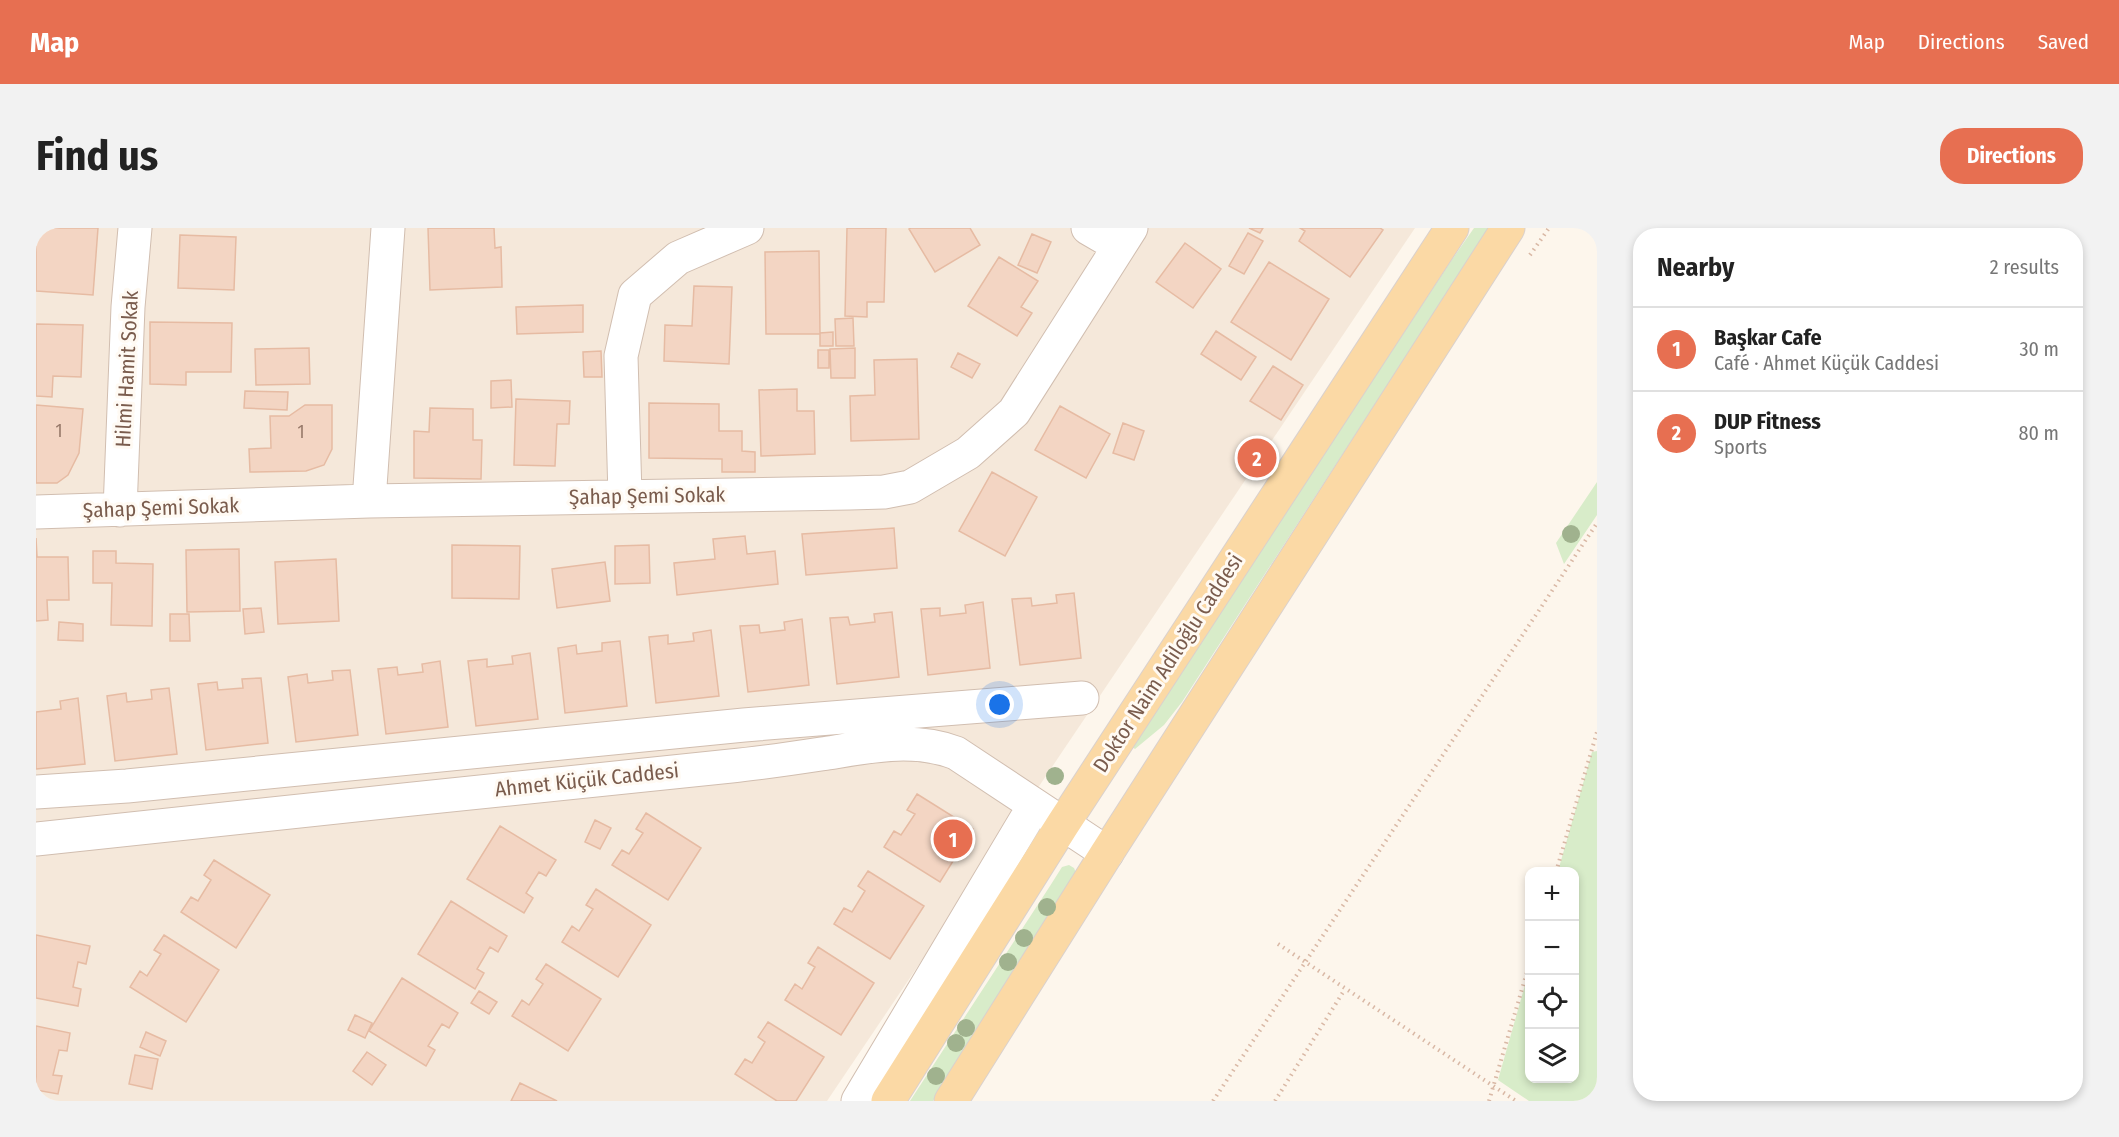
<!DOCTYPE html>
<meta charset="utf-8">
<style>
:root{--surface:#fff;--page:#f2f2f2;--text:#222;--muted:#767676;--line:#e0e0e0;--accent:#e76f51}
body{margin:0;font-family:"Fira Sans Condensed",sans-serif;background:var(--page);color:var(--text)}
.controls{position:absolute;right:18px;bottom:18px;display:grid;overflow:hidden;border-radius:12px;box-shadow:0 3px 9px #0003}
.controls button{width:54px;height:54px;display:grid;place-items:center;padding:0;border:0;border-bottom:2px solid var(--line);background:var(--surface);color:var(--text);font:30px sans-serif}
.you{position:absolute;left:964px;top:477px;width:21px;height:21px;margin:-15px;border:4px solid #fff;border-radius:50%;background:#1a73e8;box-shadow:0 0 0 9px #1a73e833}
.badge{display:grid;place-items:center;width:39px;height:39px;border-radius:50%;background:var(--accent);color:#fff;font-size:20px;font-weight:700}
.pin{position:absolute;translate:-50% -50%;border:3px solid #fff;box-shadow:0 2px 6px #0006}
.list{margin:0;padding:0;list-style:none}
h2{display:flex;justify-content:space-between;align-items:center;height:78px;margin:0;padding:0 24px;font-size:26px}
h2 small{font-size:20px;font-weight:400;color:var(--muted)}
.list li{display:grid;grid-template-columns:39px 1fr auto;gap:18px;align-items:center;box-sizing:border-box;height:84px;padding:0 24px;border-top:2px solid var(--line)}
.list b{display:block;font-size:22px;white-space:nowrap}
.list p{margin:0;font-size:20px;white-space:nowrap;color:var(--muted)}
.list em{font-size:20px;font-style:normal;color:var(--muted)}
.icon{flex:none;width:33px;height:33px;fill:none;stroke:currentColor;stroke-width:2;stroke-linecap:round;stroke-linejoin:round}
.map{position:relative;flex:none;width:1561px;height:873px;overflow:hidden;border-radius:24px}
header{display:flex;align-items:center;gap:36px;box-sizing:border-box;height:84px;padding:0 30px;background:var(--accent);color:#fff}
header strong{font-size:28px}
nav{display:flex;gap:33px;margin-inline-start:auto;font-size:21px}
.intro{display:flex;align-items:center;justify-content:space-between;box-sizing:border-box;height:144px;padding:0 36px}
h1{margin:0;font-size:42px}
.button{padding:15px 27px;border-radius:24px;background:var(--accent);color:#fff;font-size:21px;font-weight:700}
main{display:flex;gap:36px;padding:0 36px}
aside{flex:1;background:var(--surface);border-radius:24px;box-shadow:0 3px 9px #0003}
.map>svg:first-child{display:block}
.residential{fill:#f5e8da}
.green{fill:#d8ecc9}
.building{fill:#f3d5c3;stroke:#e6bba3;stroke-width:1.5}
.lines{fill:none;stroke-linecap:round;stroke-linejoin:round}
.minor-casing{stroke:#d1beb0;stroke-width:35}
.major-casing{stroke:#dad1cd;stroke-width:35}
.path{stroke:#d9b8a5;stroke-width:4;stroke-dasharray:1.5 4.5;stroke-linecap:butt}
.minor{stroke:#fff;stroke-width:33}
.major{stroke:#fbd9a5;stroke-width:33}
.tree{fill:#a0b28e}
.labels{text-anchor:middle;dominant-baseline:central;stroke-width:6;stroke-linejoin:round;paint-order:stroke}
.number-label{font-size:18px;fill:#987a6a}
.street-label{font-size:21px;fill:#7a5c4d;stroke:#fffaf3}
</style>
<header>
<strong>Map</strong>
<nav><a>Map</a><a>Directions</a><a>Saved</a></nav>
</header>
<div class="intro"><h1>Find us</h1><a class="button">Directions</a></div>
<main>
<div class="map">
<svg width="1561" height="873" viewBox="0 0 1561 873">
<rect width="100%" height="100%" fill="#fdf6ec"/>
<path class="residential" d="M0,0H1379L791,873H0Z"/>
<path class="green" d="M1438,0H1453L1146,474L1128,497L1099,521L1096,519L1415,33Z
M1561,254V287L1528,336L1520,315Z
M1561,523V873H1493L1462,852L1493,743L1494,850H1538V644L1522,643L1556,524Z
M1033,637L1038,640L1040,645L897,873H874L1014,658L1026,639Z"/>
<path class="building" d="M0,0H62L57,67L0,63Z
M392,0H458L459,20L465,19L466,59L394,62Z
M811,0H850L848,74H831V89L809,88Z
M875,0H934L944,17L899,44L873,1Z
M1213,0H1227L1224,5Z
M1264,0H1344L1347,2L1314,49L1263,13L1269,3Z
M1212,5L1227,13L1208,46L1193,38Z
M996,6L1015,14L1001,45L982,37Z
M144,7L200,9L198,62L142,60Z
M1149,15L1185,41L1157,80L1120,54Z
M783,23L784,106H730L729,24Z
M963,29L1002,53L985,79L996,85L981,108L932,78Z
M1233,34L1293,71L1255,132L1195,94Z
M658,58L696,59L693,136L628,133L629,97L656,98Z
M547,77V104L481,106L480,79Z
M817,90L818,118H800L799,91Z
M114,94L196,95L195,144H150V157L114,156Z
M0,96L47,97L45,149L17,148L16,169L0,168Z
M1180,103L1220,129L1205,152L1165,126Z
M797,104V118H784V105Z
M273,120L274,156L220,157L219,121Z
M819,120V150H795L794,121Z
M782,122H793V140H782Z
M565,123L566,149H548L547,124Z
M922,125L944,136L936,150L915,139Z
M881,131L883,211L815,213L814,168L839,167L838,132Z
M1237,138L1267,157L1245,192L1214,173Z
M475,152L476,179L455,180V153Z
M761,161V183H778L779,226L725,228L723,162Z
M209,163L252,164L251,182L208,180Z
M480,171L534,173L533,196H521L519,238L478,237Z
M613,175L683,176V203H706V223L719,224V244H686V231L613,230Z
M0,177L47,181L43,225L32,247L21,255H0Z
M269,177H296V221L288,237L270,243L214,244L213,221L235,220L234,188H253Z
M1024,178L1074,206L1050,250L999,222Z
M394,180L437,181V212H446L445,251L378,250V203L393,204Z
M1087,195L1108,203L1098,232L1077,225Z
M956,244L1001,269L969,328L923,303Z
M858,300L861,340L770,347L766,306Z
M709,308L711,326L739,323L742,356L641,367L638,335L679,331L677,311Z
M0,310L1,329H32L33,372H11L12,392L0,393Z
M416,317L484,318L483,371L416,370Z
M613,317L614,355L579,356V318Z
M203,321L204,383L151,384L150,322Z
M57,323H80V335L117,336L116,398L75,397L76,355H57Z
M300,331L303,393L242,396L239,334Z
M569,334L574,373L521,380L516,341Z
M1038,365L1045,430L984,437L976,371L995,370L996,378L1021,375L1020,367Z
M947,374L954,440L892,447L885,381L904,380V388L930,385L929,377Z
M225,380L228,404L209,406L207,381Z
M856,384L863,449L801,456L794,390L812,389L814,397L839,394L838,386Z
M134,386H153L154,413H134Z
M766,391L773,457L712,464L704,398L723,397L724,405L749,402L748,394Z
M23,394L47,396V413L22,412Z
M675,402L683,468L620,475L613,409L632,407V416L658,413L657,405Z
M584,413L591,478L529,485L522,420L540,417L541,426L566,423V415Z
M494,425L502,491L440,498L432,433L451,431V439L477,436L476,428Z
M404,433L412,499L350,506L342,441L361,439L362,447L387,444L386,436Z
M314,442L322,507L260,514L252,449L271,446L272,455L297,452L296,443Z
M225,450L232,515L170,522L162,456L181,454L182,462L207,460L206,451Z
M133,460L141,526L79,533L71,468L90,465L91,474L116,471L115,462Z
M42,470L49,536L0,541V484L25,481L24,473Z
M881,566L937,601L904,654L848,619L858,603L865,607L879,586L871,582Z
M610,585L665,620L632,672L576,637L586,622L593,626L607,605L600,601Z
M559,592L575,600L564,621L549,614Z
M464,598L520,632L510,648L503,644L490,665L497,670L488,685L431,651Z
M178,632L234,667L200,720L145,684L155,669L162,673L175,652L168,647Z
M832,643L888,678L854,731L798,696L808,680L816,684L829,663L822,658Z
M560,661L615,697L582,749L526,714L536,698L543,703L557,681L550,677Z
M415,673L471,708L462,724L454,719L441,741L448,745L439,761L382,726Z
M0,707L54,718L50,736L42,734L37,759L45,761L42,778L0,770Z
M128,707L183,742L150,794L94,759L104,743L111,748L125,726L118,722Z
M782,719L838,755L805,807L749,772L759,756L766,761L779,739L772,735Z
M510,736L565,771L532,823L476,788L486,772L493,777L507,756L500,751Z
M366,750L422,785L413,800L406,796L392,818L399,822L390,838L333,803Z
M443,763L461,774L453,786L435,775Z
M319,787L336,795L329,810L312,802Z
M732,794L788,829L760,873H741L699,846L709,831L716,835L729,814L722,809Z
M0,798L34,805L31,823L23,822L17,847L26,848L22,866L0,862Z
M110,804L130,813L124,828L104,819Z
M331,824L350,837L336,857L317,843Z
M99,827L122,831L116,861L93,856Z
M484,855L521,873H475Z"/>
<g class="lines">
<g class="minor-casing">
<path id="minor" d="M1052,0L1083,18
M589,268L585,128L599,67L642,30L711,0
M333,273L352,0
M84,282L92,79L99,0
M0,284L333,273L814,265L848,264L874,259L932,225L978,184L1095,0
M0,564L91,558L708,497L1046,470
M0,611C232,587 463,561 695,538C727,535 759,530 792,525C835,518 878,509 920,525L1071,625
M822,873L998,578"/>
</g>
<g class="major-casing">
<path id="major" d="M852,873L1027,596L1416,0
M915,873L1071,625L1472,0"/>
</g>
<path class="path" d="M1494,27L1513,0
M1520,644L1561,504
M1242,716L1480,873
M1177,873L1561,295
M1239,873L1309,761
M1453,873L1494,734"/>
<use href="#minor" class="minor"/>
<use href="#major" class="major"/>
</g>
<g class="tree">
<circle cx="1535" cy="306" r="9"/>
<circle cx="1019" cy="548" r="9"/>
<circle cx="1011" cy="679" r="9"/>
<circle cx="988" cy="710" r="9"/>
<circle cx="972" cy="734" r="9"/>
<circle cx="930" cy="800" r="9"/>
<circle cx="920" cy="815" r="9"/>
<circle cx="900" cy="848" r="9"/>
</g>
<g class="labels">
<g class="number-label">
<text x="23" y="203">1</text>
<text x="265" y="204">1</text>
</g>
<g class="street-label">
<text transform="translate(91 141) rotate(-87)">Hilmi Hamit Sokak</text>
<text transform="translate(611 268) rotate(-1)">Şahap Şemi Sokak</text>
<text transform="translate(125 280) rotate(-2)">Şahap Şemi Sokak</text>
<text transform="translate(1132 435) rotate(-57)">Doktor Naim Adiloğlu Caddesi</text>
<text transform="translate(551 552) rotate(-6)">Ahmet Küçük Caddesi</text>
</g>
</g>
</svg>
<div class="controls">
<button>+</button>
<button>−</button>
<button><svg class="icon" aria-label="locate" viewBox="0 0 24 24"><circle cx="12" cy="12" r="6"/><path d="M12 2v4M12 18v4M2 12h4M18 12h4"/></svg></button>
<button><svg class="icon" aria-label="layers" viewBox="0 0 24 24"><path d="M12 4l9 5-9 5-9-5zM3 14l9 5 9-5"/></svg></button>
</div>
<div class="you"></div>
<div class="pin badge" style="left:917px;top:611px">1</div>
<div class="pin badge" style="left:1221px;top:230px">2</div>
</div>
<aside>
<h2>Nearby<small>2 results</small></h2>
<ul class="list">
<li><span class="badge">1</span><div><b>Başkar Cafe</b><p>Café · Ahmet Küçük Caddesi</p></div><em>30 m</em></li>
<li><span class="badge">2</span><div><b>DUP Fitness</b><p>Sports</p></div><em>80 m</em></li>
</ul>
</aside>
</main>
